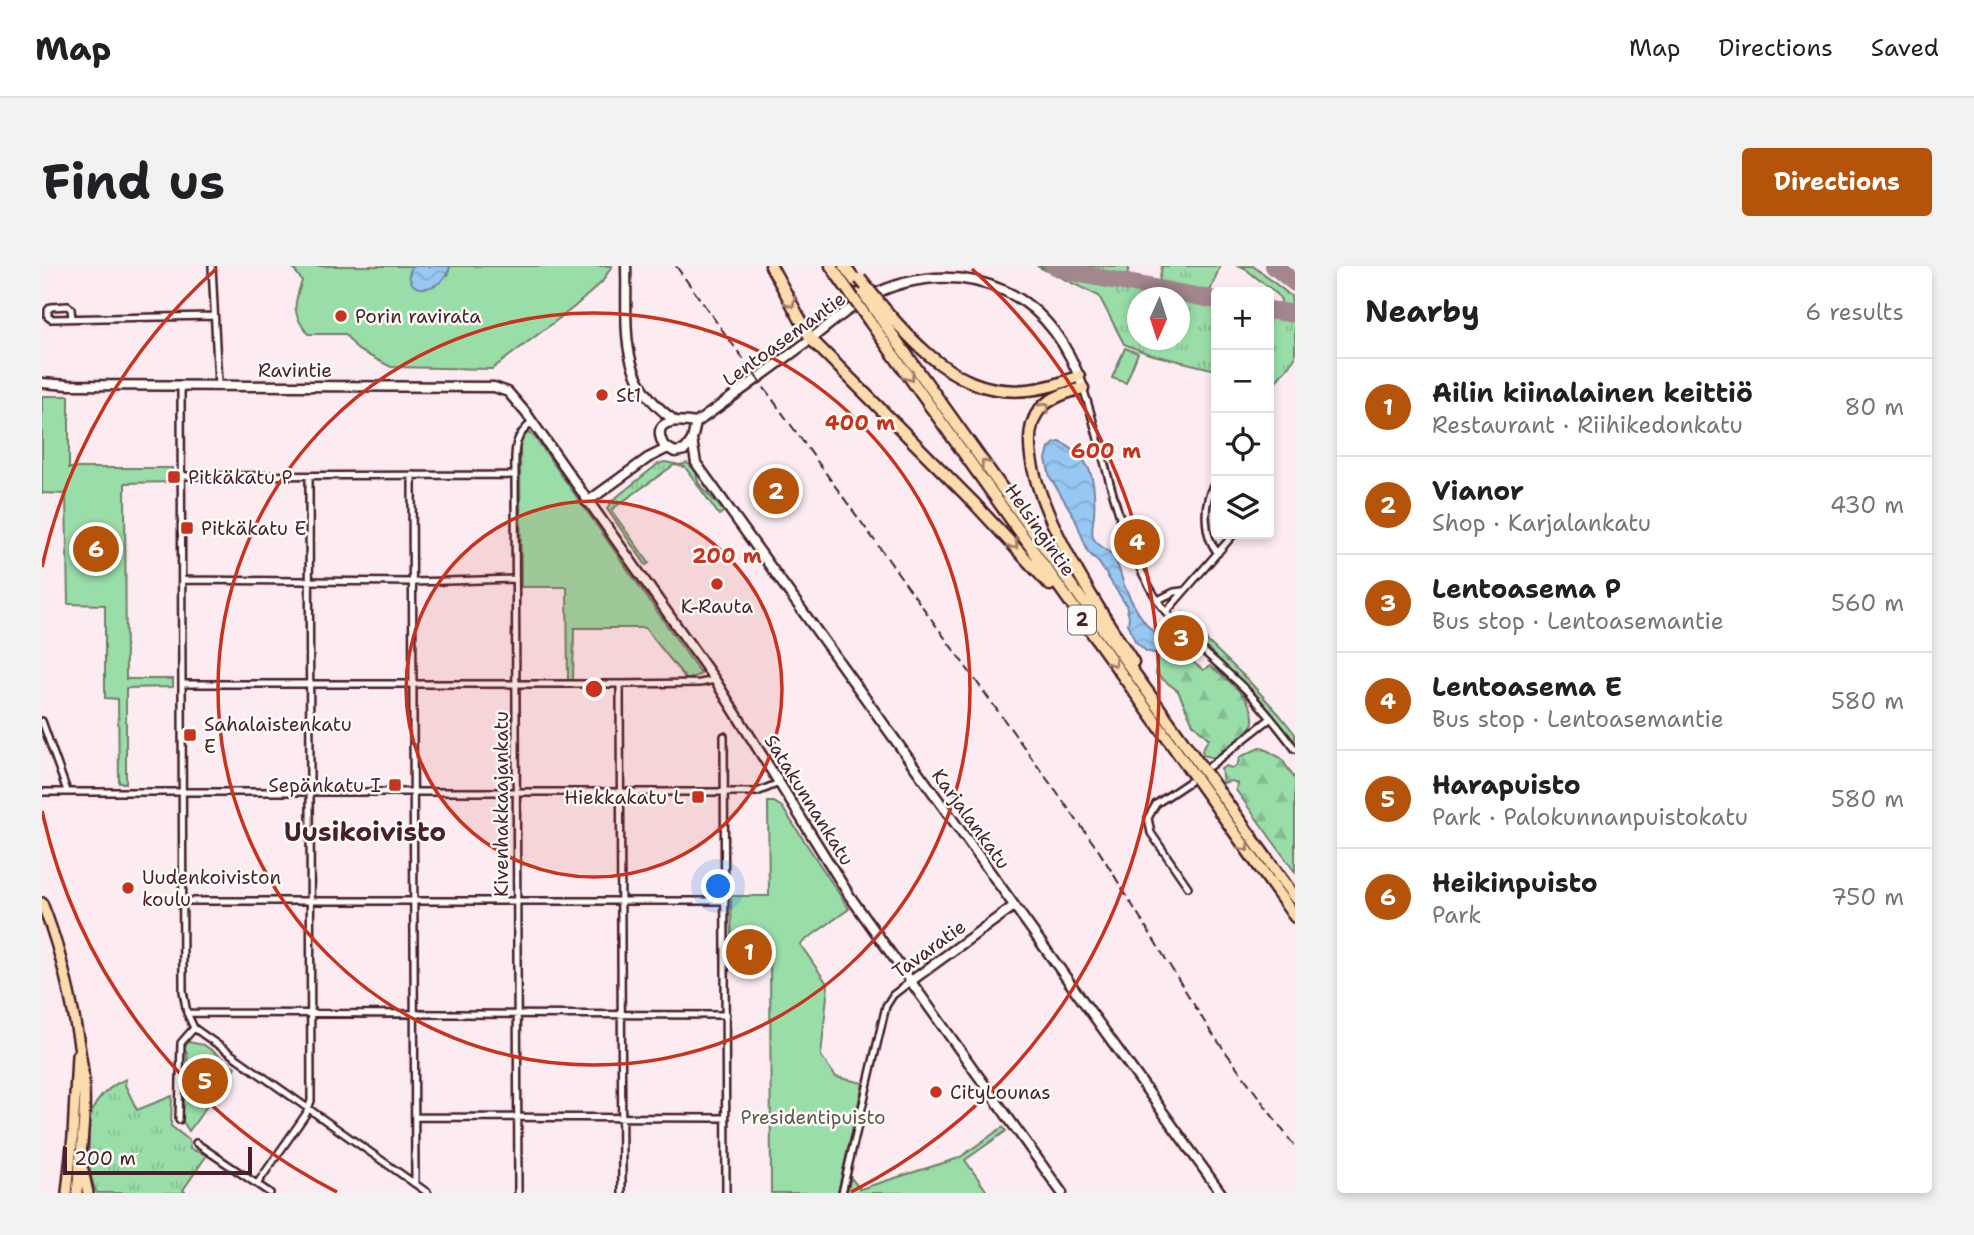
<!DOCTYPE html>
<meta charset="utf-8">
<style>
:root{--surface:#fff;--page:#f2f2f2;--text:#202124;--muted:#757577;--line:#e0e0e0;--accent:#b45309}
body{margin:0;font-family:"Shantell Sans",sans-serif;background:var(--page);color:var(--text)}
.controls{position:absolute;right:21px;top:21px;display:grid;overflow:hidden;border-radius:7px;box-shadow:0 4px 10px #0003}
.controls button{width:63px;height:63px;display:grid;place-items:center;padding:0;border:0;border-bottom:2px solid var(--line);background:var(--surface);color:var(--text);font:35px sans-serif}
.compass{position:absolute;left:1085px;top:21px;width:63px;height:63px;border-radius:50%;background:var(--surface);box-shadow:0 4px 10px #0003;rotate:183deg}
.scale{position:absolute;left:21px;bottom:18px;width:189px;box-sizing:border-box;padding-left:7px;border:4px solid #4a1f2b;border-top:0;font-size:19px;line-height:24px;white-space:nowrap;color:#4a1f2b;-webkit-text-stroke:5px #fdfcf7;paint-order:stroke}
.you{position:absolute;left:677px;top:621px;width:24px;height:24px;margin:-18px;border:5px solid #fff;border-radius:50%;background:#1a73e8;box-shadow:0 0 0 10px #1a73e833}
.badge{display:grid;place-items:center;width:46px;height:46px;border-radius:50%;background:var(--accent);color:#fff;font-size:23px;font-weight:700}
.pin{position:absolute;translate:-50% -50%;border:4px solid #fff;box-shadow:0 2px 7px #0006}
.list{margin:0;padding:0;list-style:none}
h2{display:flex;justify-content:space-between;align-items:center;height:91px;margin:0;padding:0 28px;font-size:30px}
h2 small{font-size:23px;font-weight:400;color:var(--muted)}
.list li{display:grid;grid-template-columns:46px 1fr auto;gap:21px;align-items:center;box-sizing:border-box;height:98px;padding:0 28px;border-top:2px solid var(--line)}
.list b{display:block;font-size:26px;white-space:nowrap}
.list p{margin:0;font-size:23px;white-space:nowrap;color:var(--muted)}
.list em{font-size:23px;font-style:normal;color:var(--muted)}
.icon{flex:none;width:38px;height:38px;fill:none;stroke:currentColor;stroke-width:2;stroke-linecap:round;stroke-linejoin:round}
.map{position:relative;flex:none;width:1253px;height:927px;overflow:hidden;border-radius:7px}
header{display:flex;align-items:center;gap:42px;box-sizing:border-box;height:98px;padding:0 35px;background:var(--surface);border-bottom:2px solid var(--line)}
header strong{font-size:33px}
nav{display:flex;gap:38px;margin-inline-start:auto;font-size:24px}
.intro{display:flex;align-items:center;justify-content:space-between;box-sizing:border-box;height:168px;padding:0 42px}
h1{margin:0;font-size:49px}
.button{padding:18px 32px;border-radius:7px;background:var(--accent);color:#fff;font-size:24px;font-weight:700}
main{display:flex;gap:42px;padding:0 42px}
aside{flex:1;background:var(--surface);border-radius:7px;box-shadow:0 4px 10px #0003}
.map>svg:first-child{display:block}
.grass{fill:url(#grass-tufts);stroke:#727e6a;stroke-width:2}
.forest{fill:url(#forest-firs);stroke:#727e6a;stroke-width:2}
.green{fill:#99dda8;stroke:#727e6a;stroke-width:2}
.water{fill:url(#water-waves);stroke:#7884a3;stroke-width:2}
.lines{fill:none;stroke-linecap:round;stroke-linejoin:round}
.taxiway{stroke:#a3868e;stroke-width:18}
.street-casing{stroke:#4a1f2b;stroke-width:10}
.secondary-casing{stroke:#4a1f2b;stroke-width:13}
.primary-casing{stroke:#4a1f2b;stroke-width:14}
.highway-casing{stroke:#4a1f2b;stroke-width:15}
.street{stroke:#fdfcf7;stroke-width:5}
.secondary{stroke:#fdfcf7;stroke-width:8}
.primary{stroke:#fcdcac;stroke-width:9}
.highway{stroke:#fcdcac;stroke-width:10}
.rail{stroke:#4a1f2b;stroke-width:2;stroke-dasharray:10 5;stroke-linecap:butt}
.highway-bridge-casing{stroke:#4a1f2b;stroke-width:15;stroke-linecap:butt}
.highway-bridge{stroke:#fcdcac;stroke-width:10}
.oneway{stroke:#a37e6c}
.ring{fill:none;stroke:#c8321e;stroke-width:3.5}
.poi-dot{fill:#c8321e;stroke:#fdfcf7;stroke-width:2.5}
.labels{text-anchor:middle;dominant-baseline:central;stroke-width:5;stroke-linejoin:round;paint-order:stroke}
.shield{fill:#fdfcf7;stroke:#806168;stroke-width:2}
.shield-label{font-size:18px;font-weight:bold;fill:#4a1f2b}
.poi-label{font-size:19px;fill:#4a1f2b;stroke:#fdfcf7;text-anchor:start}
.street-label{font-size:19px;fill:#4a1f2b;stroke:#fdfcf7}
.park-label{font-size:19px;fill:#625850;stroke:#fdfcf7}
.district-label{font-size:26px;font-weight:bold;fill:#4a1f2b;stroke:#fdfcf7}
.centre{fill:#c8321e;stroke:#fdfcf7;stroke-width:3.5}
.ring-label{font-size:21px;text-anchor:middle;font-weight:bold;fill:#c8321e;stroke:#fdfcf7;stroke-width:5;stroke-linejoin:round;paint-order:stroke}
</style>
<header>
<strong>Map</strong>
<nav><a>Map</a><a>Directions</a><a>Saved</a></nav>
</header>
<div class="intro"><h1>Find us</h1><a class="button">Directions</a></div>
<main>
<div class="map">
<svg width="1253" height="927" viewBox="0 0 1253 927">
<defs>
<pattern id="grass-tufts" width="24" height="20" patternUnits="userSpaceOnUse" patternTransform="scale(1.75)"><rect width="24" height="20" fill="#99dda8"/><path d="M3 7l-1-3M5 7V3M7 7l1-3M15 17l-1-3M17 17v-4M19 17l1-3" fill="none" stroke="#85bd91"/></pattern>
<pattern id="forest-firs" width="22" height="20" patternUnits="userSpaceOnUse" patternTransform="scale(1.75)"><rect width="22" height="20" fill="#99dda8"/><path d="M5 1l3.5 6h-7zM16 11l3.5 6h-7z" fill="#85bd91"/></pattern>
<pattern id="water-waves" width="16" height="10" patternUnits="userSpaceOnUse" patternTransform="scale(1.75)"><rect width="16" height="10" fill="#96c8f3"/><path d="M0 5q4-4 8 0t8 0" fill="none" stroke="#83abd0"/></pattern>
</defs>
<rect width="100%" height="100%" fill="#fcecf1"/>
<filter id="ink" filterUnits="userSpaceOnUse"><feTurbulence type="fractalNoise" baseFrequency=".0143" numOctaves="2"/><feDisplacementMap in="SourceGraphic" scale="14" xChannelSelector="R" yChannelSelector="G"/><feConvolveMatrix kernelMatrix="1 2 1 2 8 2 1 2 1" color-interpolation-filters="sRGB"/></filter>
<g filter="url(#ink)">
<path class="grass" d="M995,0H1000L1034,14L1123,31L1096,32V74H1138V34L1174,41V104L1107,88L1082,78L1057,30Z
M1035,0H1087L1085,10Z
M1120,0H1178L1168,25L1117,16Z
M1194,0H1211L1249,30L1250,39L1246,42L1238,41L1239,34L1235,28L1201,1Z
M1227,51L1253,53V92L1227,124Z
M623,196L638,199L645,197C658,207 652,206 657,218L682,245L677,249L643,201L632,199L569,244L607,297L604,299L565,243L571,234L616,198Z
M1141,347L1163,373L1205,413L1237,448L1253,468V478C1219,431 1174,395 1137,351Z
M84,813L83,819L95,844L130,830L129,860L147,874L148,883L165,889L141,924L144,927H55C46,910 46,891 47,872H44C45,844 59,824 84,813Z"/>
<path class="forest" d="M1116,388L1124,394L1140,398L1142,389L1161,404L1168,400C1186,413 1229,446 1203,469C1194,478 1181,485 1171,492L1161,489L1160,483L1167,473L1151,458L1136,425L1114,408Z
M1219,481L1239,492L1253,513V606L1194,524L1195,517L1189,515L1181,517L1179,503L1184,500L1190,502L1195,499L1198,491Z"/>
<path class="green" d="M250,0H370L367,9H406L408,0H570L560,16L531,42L450,103L349,101L316,84L303,68H266C250,48 251,39 260,15Z
M1083,82L1096,87L1084,117L1070,112Z
M0,130H27V202H130V216L83,217L84,413H131V421L84,422V517H77L76,433L63,432V339L26,338L24,228L0,227Z
M486,167L492,170L659,408L645,414L603,362H532L531,414H526L525,321H479L478,178L480,170Z
M726,536H732L740,541L807,643L758,678L786,719L779,790L794,811L821,817L796,927H729L728,682H690L689,630H727Z
M146,776L162,779L193,801L147,865L141,856V821L146,809L145,786L141,783Z
M961,861L964,865L923,894L946,927H805L809,912L818,923L917,892Z"/>
<path class="water" d="M370,0H408C401,29 357,30 370,0Z
M1018,176C1051,192 1054,216 1052,249C1051,256 1049,264 1051,271C1055,282 1068,282 1073,293C1077,301 1079,310 1082,319C1089,336 1101,356 1114,369C1123,379 1133,383 1142,395L1140,398L1133,399L1116,388L1104,385L1093,375L1086,358L1087,351L1084,339L1057,297L1046,286L1033,252L1008,211L1004,193L1007,182L1013,177Z"/>
<g class="lines">
<path class="taxiway" d="M1012,0L1034,7L1174,34
M1232,0L1253,17
M1227,44L1253,48"/>
<g class="street-casing">
<path id="street" d="M170,0L176,119
M30,52L29,43L26,40L9,41L6,44V51L9,53L172,50
M1041,122C1065,194 1075,274 1118,338C1142,372 1176,396 1205,425C1222,443 1238,463 1253,483
M370,209L373,918
M139,210L473,209
M1174,216C1160,233 1161,270 1176,287
M140,314L371,316L473,313
M1116,334L1132,326L1140,325
M1125,345L1192,268
M140,418H578L658,417L673,414
M578,418L580,927
M0,455L25,525
M682,470L684,927
M1168,500L1229,452
M0,526H715L737,517
M1146,621L1109,567L1106,552L1114,538L1147,516
M141,635H683
M145,747L684,749
M152,762L386,927
M373,851L684,852
M137,854L139,777L152,762L145,747L141,725L139,119
M154,877L228,927
M215,918L264,848L269,835L267,210
M476,927L473,209C473,186 470,171 491,156
M800,927L844,740L851,729L869,715"/>
</g>
<g class="secondary-casing">
<path id="secondary" d="M584,0C586,62 574,113 632,154
M0,117L26,119L452,121L466,126L484,147L673,414L807,629L1020,927
M654,157C636,154 607,152 622,180L633,186L643,184L650,174L654,157C690,131 726,105 761,79C777,67 792,54 808,43C853,10 912,2 963,25C1003,43 1028,82 1041,122
M650,174L654,197L1179,927
M545,236L606,192L624,183
M869,715L972,640"/>
</g>
<g class="primary-casing">
<path id="primary" d="M0,637C21,689 32,743 40,798C46,840 39,885 35,927
M41,904L46,927
M25,927L31,870L35,789"/>
</g>
<g class="highway-casing">
<path id="highway" d="M729,0L769,73L932,237L1008,319
M789,0L805,23
M802,0L814,16
M845,46C901,111 951,147 1037,110
M837,50L1253,632
M828,56L1253,651
M1041,122C1026,126 1009,131 998,143C955,195 1061,348 1091,396"/>
</g>
<use href="#street" class="street"/>
<use href="#secondary" class="secondary"/>
<use href="#primary" class="primary"/>
<use href="#highway" class="highway"/>
<path class="rail" d="M634,0L1057,585L1167,763L1253,881"/>
<g class="highway-bridge-casing">
<path id="highway-bridge" d="M818,13L845,46
M805,23L828,56
M822,28L837,50"/>
</g>
<use href="#highway-bridge" class="highway-bridge"/>
</g>
<defs><path id="oneway-chevron" d="M-2-3.5L2.5 0L-2 3.5" fill="none" stroke-width="1.6" stroke-linecap="round" stroke-linejoin="round" transform="scale(1.75)"/></defs>
<g class="oneway">
<use href="#oneway-chevron" transform="translate(749 37) rotate(61)"/>
<use href="#oneway-chevron" transform="translate(868 111) rotate(54)"/>
<use href="#oneway-chevron" transform="translate(1003 141) rotate(-45)"/>
<use href="#oneway-chevron" transform="translate(943 198) rotate(-126)"/>
<use href="#oneway-chevron" transform="translate(972 279) rotate(47)"/>
<use href="#oneway-chevron" transform="translate(1071 396) rotate(54)"/>
<use href="#oneway-chevron" transform="translate(1203 581) rotate(54)"/>
</g>
</g>
<circle cx="552" cy="423" r="188" fill="#c8321e" fill-opacity=".12"/>
<g class="ring">
<circle cx="552" cy="423" r="188"/>
<circle cx="552" cy="423" r="376"/>
<path d="M295 926A565 565 0 0 1 0 545M0 301A565 565 0 0 1 174 3M930 3A565 565 0 0 1 809 926"/>
</g>
<g class="poi-dot">
<circle cx="299" cy="50" r="7"/>
<circle cx="560" cy="129" r="7"/>
<rect x="125" y="204" width="14" height="14" rx="3.5"/>
<rect x="138" y="255" width="14" height="14" rx="3.5"/>
<circle cx="675" cy="318" r="7"/>
<rect x="141" y="462" width="14" height="14" rx="3.5"/>
<rect x="346" y="512" width="14" height="14" rx="3.5"/>
<rect x="649" y="524" width="14" height="14" rx="3.5"/>
<circle cx="86" cy="622" r="7"/>
<circle cx="894" cy="826" r="7"/>
</g>
<g class="labels">
<rect class="shield" x="1026" y="339.5" width="28" height="29" rx="5"/>
<g class="shield-label">
<text x="1040" y="354">2</text>
</g>
<g class="poi-label">
<text x="313" y="50">Porin ravirata</text>
<text x="574" y="129">St1</text>
<text x="146" y="211">Pitkäkatu P</text>
<text x="159" y="262">Pitkäkatu E</text>
<text x="675" y="340" text-anchor="middle">K-Rauta</text>
<text x="162" y="458">Sahalaistenkatu<tspan x="162" dy="22">E</tspan></text>
<text x="339" y="519" text-anchor="end">Sepänkatu I</text>
<text x="642" y="531" text-anchor="end">Hiekkakatu L</text>
<text x="100" y="611">Uudenkoiviston<tspan x="100" dy="22">koulu</tspan></text>
<text x="908" y="826">CityLounas</text>
</g>
<g class="street-label">
<text transform="translate(742 73) rotate(-36)">Lentoasemantie</text>
<text x="253" y="104">Ravintie</text>
<text transform="translate(998 264) rotate(55)">Helsingintie</text>
<text transform="translate(767 534) rotate(58)">Satakunnankatu</text>
<text transform="translate(459 538) rotate(-90)">Kivenhakkaajankatu</text>
<text transform="translate(929 553) rotate(54)">Karjalankatu</text>
<text transform="translate(887 683) rotate(-36)">Tavaratie</text>
</g>
<g class="park-label">
<text x="771" y="851">Presidentipuisto</text>
</g>
<g class="district-label">
<text x="323" y="565">Uusikoivisto</text>
</g>
</g>
<circle cx="552" cy="423" r="10" class="centre"/>
<g class="ring-label">
<text x="818" y="164">400 m</text>
<text x="1064" y="192">600 m</text>
<text x="685" y="297">200 m</text>
</g>
</svg>
<div class="controls">
<button>+</button>
<button>−</button>
<button><svg class="icon" aria-label="locate" viewBox="0 0 24 24"><circle cx="12" cy="12" r="6"/><path d="M12 2v4M12 18v4M2 12h4M18 12h4"/></svg></button>
<button><svg class="icon" aria-label="layers" viewBox="0 0 24 24"><path d="M12 4l9 5-9 5-9-5zM3 14l9 5 9-5"/></svg></button>
</div>
<svg class="compass" viewBox="-18 -18 36 36"><path d="M0-13l5 13h-10z" fill="#e53935"/><path d="M0 13l5-13h-10z" fill="#757577"/></svg>
<div class="scale">200 m</div>
<div class="you"></div>
<div class="pin badge" style="left:707px;top:686px">1</div>
<div class="pin badge" style="left:734px;top:225px">2</div>
<div class="pin badge" style="left:1139px;top:372px">3</div>
<div class="pin badge" style="left:1095px;top:276px">4</div>
<div class="pin badge" style="left:163px;top:815px">5</div>
<div class="pin badge" style="left:54px;top:283px">6</div>
</div>
<aside>
<h2>Nearby<small>6 results</small></h2>
<ul class="list">
<li><span class="badge">1</span><div><b>Ailin kiinalainen keittiö</b><p>Restaurant · Riihikedonkatu</p></div><em>80 m</em></li>
<li><span class="badge">2</span><div><b>Vianor</b><p>Shop · Karjalankatu</p></div><em>430 m</em></li>
<li><span class="badge">3</span><div><b>Lentoasema P</b><p>Bus stop · Lentoasemantie</p></div><em>560 m</em></li>
<li><span class="badge">4</span><div><b>Lentoasema E</b><p>Bus stop · Lentoasemantie</p></div><em>580 m</em></li>
<li><span class="badge">5</span><div><b>Harapuisto</b><p>Park · Palokunnanpuistokatu</p></div><em>580 m</em></li>
<li><span class="badge">6</span><div><b>Heikinpuisto</b><p>Park</p></div><em>750 m</em></li>
</ul>
</aside>
</main>
